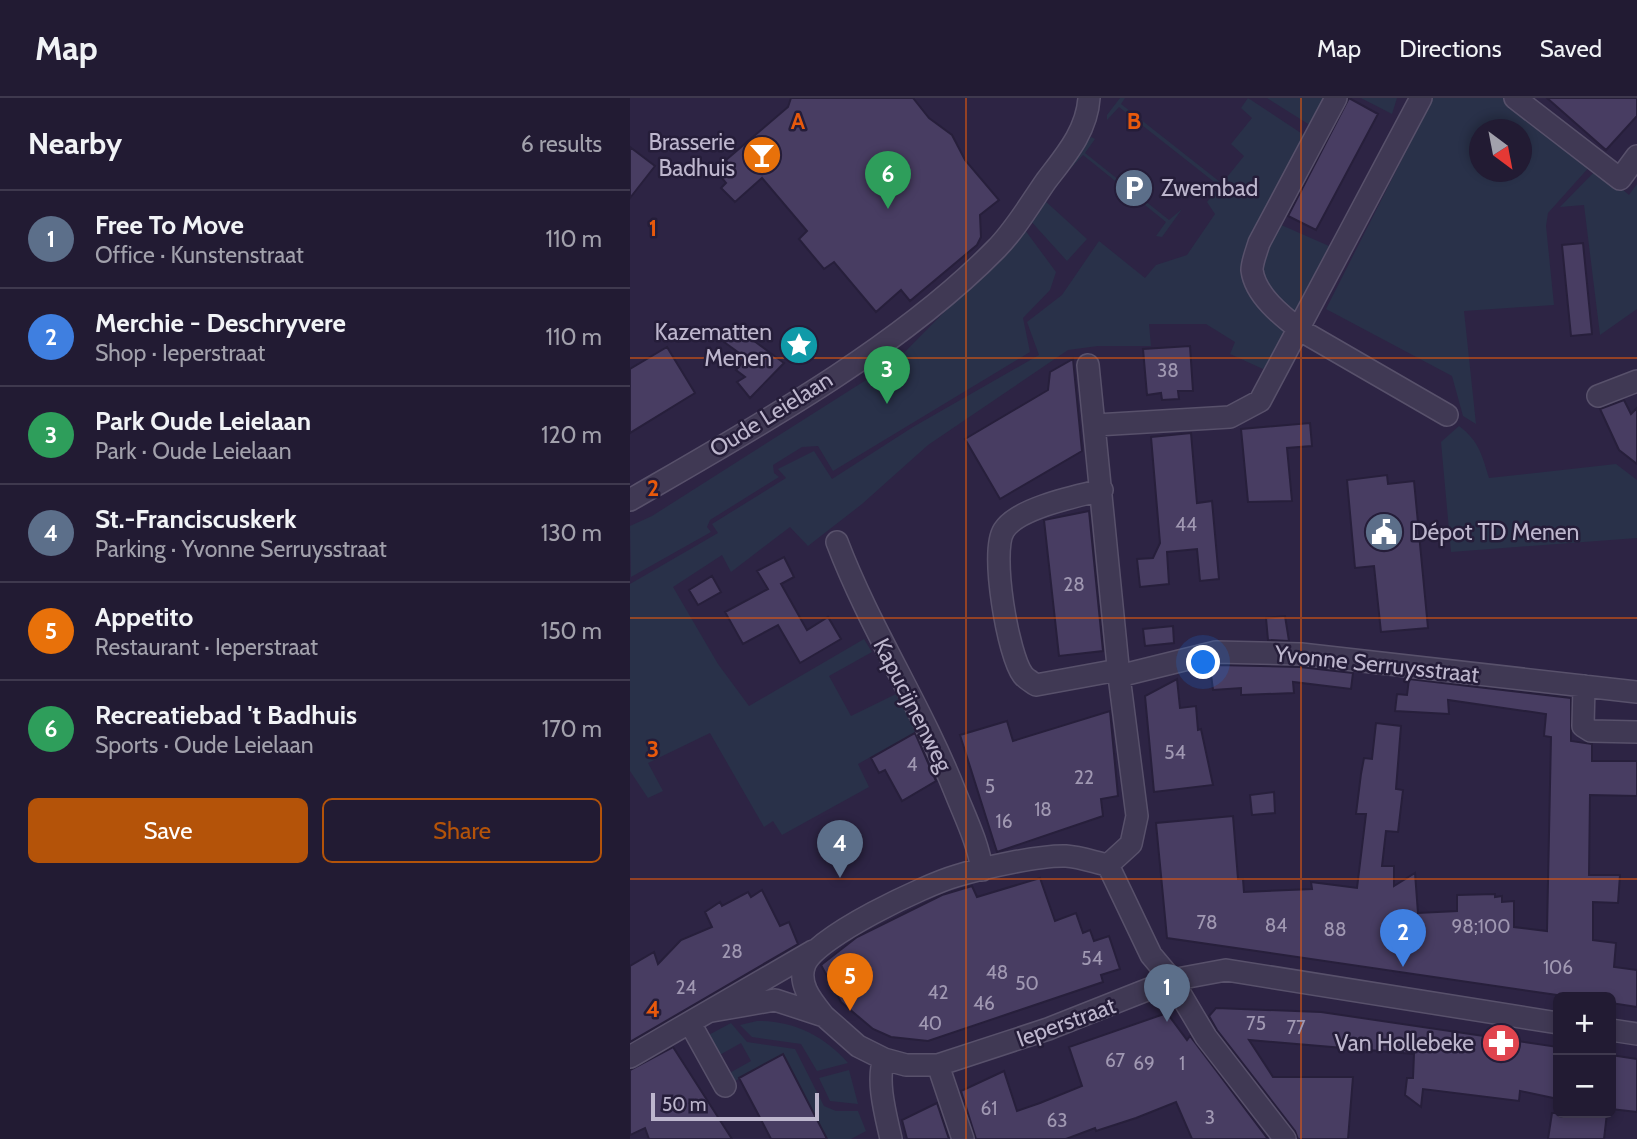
<!DOCTYPE html>
<meta charset="utf-8">
<style>
:root{--surface:#221b33;--page:#2a243b;--text:#f1f3f6;--muted:#a2a1ac;--line:#3f394e;--accent:#b45309}
body{margin:0;font-family:Cabin,sans-serif;background:var(--page);color:var(--text)}
.controls{position:absolute;right:21px;bottom:21px;display:grid;overflow:hidden;border-radius:10px;box-shadow:0 4px 10px #0003}
.controls button{width:63px;height:63px;display:grid;place-items:center;padding:0;border:0;border-bottom:2px solid var(--line);background:var(--surface);color:var(--text);font:35px sans-serif}
.compass{position:absolute;left:839px;top:21px;width:63px;height:63px;border-radius:50%;background:var(--surface);box-shadow:0 4px 10px #0003;rotate:148deg}
.scale{position:absolute;left:21px;bottom:18px;width:168px;box-sizing:border-box;padding-left:7px;border:4px solid #bdb6cd;border-top:0;font-size:19px;line-height:24px;white-space:nowrap;color:#bdb6cd;-webkit-text-stroke:5px #251d39;paint-order:stroke}
.you{position:absolute;left:574px;top:565px;width:24px;height:24px;margin:-18px;border:5px solid #fff;border-radius:50%;background:#1a73e8;box-shadow:0 0 0 10px #1a73e833}
.badge{display:grid;place-items:center;width:46px;height:46px;border-radius:50%;background:var(--accent);color:#fff;font-size:23px;font-weight:700}
.pin{position:absolute;translate:-50% -58px;filter:drop-shadow(0 2px 4px #0008)}
.pin::after{content:'';position:absolute;top:37px;width:24px;height:21px;background:inherit;clip-path:polygon(0 0,100% 0,50% 100%)}
.list{margin:0;padding:0;list-style:none}
h2{display:flex;justify-content:space-between;align-items:center;height:91px;margin:0;padding:0 28px;font-size:30px}
h2 small{font-size:23px;font-weight:400;color:var(--muted)}
.list li{display:grid;grid-template-columns:46px 1fr auto;gap:21px;align-items:center;box-sizing:border-box;height:98px;padding:0 28px;border-top:2px solid var(--line)}
.list b{display:block;font-size:26px;white-space:nowrap}
.list p{margin:0;font-size:23px;white-space:nowrap;color:var(--muted)}
.list em{font-size:23px;font-style:normal;color:var(--muted)}
.actions{display:flex;gap:14px;padding:21px 28px}
.actions a{flex:1;padding:16px 0;border:2px solid var(--accent);border-radius:10px;text-align:center;font-size:24px;color:var(--accent)}
.actions .main{background:var(--accent);color:#fff}
.map{position:relative;flex:none;width:1007px;height:1041px;overflow:hidden}
header{display:flex;align-items:center;gap:42px;box-sizing:border-box;height:98px;padding:0 35px;background:var(--surface);border-bottom:2px solid var(--line)}
header strong{font-size:33px}
nav{display:flex;gap:38px;margin-inline-start:auto;font-size:24px}
main{display:flex}
aside{flex:1;background:var(--surface)}
.map>svg:first-child{display:block}
.green{fill:#293149;fill-rule:evenodd}
.building{fill:#483d62;stroke:#271f3b;stroke-width:2}
.lines{fill:none;stroke-linecap:round;stroke-linejoin:round}
.minor-casing{stroke:#58516b;stroke-width:24}
.minor{stroke:#403954;stroke-width:21}
.grid{fill:none;stroke:#e8590c;stroke-width:2;stroke-opacity:0.55}
.labels{text-anchor:middle;dominant-baseline:central;stroke-width:5;stroke-linejoin:round;paint-order:stroke}
.number-label{font-size:19px;fill:#a098b2}
.poi-label{font-size:23px;fill:#bdb6cd;stroke:#251d39;text-anchor:end}
.street-label{font-size:23px;fill:#bdb6cd;stroke:#251d39}
.grid-label{font-size:23px;text-anchor:middle;font-weight:bold;fill:#e8590c;stroke:#251d39;stroke-width:5;stroke-linejoin:round;paint-order:stroke}
</style>
<header>
<strong>Map</strong>
<nav><a>Map</a><a>Directions</a><a>Saved</a></nav>
</header>
<main>
<aside>
<h2>Nearby<small>6 results</small></h2>
<ul class="list">
<li><span class="badge" style="background:#5c6f8a">1</span><div><b>Free To Move</b><p>Office · Kunstenstraat</p></div><em>110 m</em></li>
<li><span class="badge" style="background:#3f7fe0">2</span><div><b>Merchie - Deschryvere</b><p>Shop · Ieperstraat</p></div><em>110 m</em></li>
<li><span class="badge" style="background:#2e9e5b">3</span><div><b>Park Oude Leielaan</b><p>Park · Oude Leielaan</p></div><em>120 m</em></li>
<li><span class="badge" style="background:#5c6f8a">4</span><div><b>St.-Franciscuskerk</b><p>Parking · Yvonne Serruysstraat</p></div><em>130 m</em></li>
<li><span class="badge" style="background:#e8710a">5</span><div><b>Appetito</b><p>Restaurant · Ieperstraat</p></div><em>150 m</em></li>
<li><span class="badge" style="background:#2e9e5b">6</span><div><b>Recreatiebad 't Badhuis</b><p>Sports · Oude Leielaan</p></div><em>170 m</em></li>
</ul>
<div class="actions"><a class="main">Save</a><a>Share</a></div>
</aside>
<div class="map">
<svg width="1007" height="1041" viewBox="0 0 1007 1041">
<rect width="100%" height="100%" fill="#2d2444"/>
<path class="green" d="M490,0H495L491,6L590,84L588,87L489,9L477,22V17Z
M618,0L677,39L619,154L658,235L633,271L600,256L605,244L576,226H519L521,248H468L438,252L298,347L232,406L178,448L160,429L101,474L92,457L43,489L88,566L119,608L234,541L242,554L199,578L221,618L266,596L287,633L228,666L239,689L152,737L143,723L134,729L80,635L18,665L33,693L18,700L0,673V486L88,435L82,426L156,380L148,371L184,353L202,381L283,329L409,257L397,224L432,197L469,143L515,180L526,167L557,157L585,116L577,104L614,58L601,46L622,20L611,10Z
M637,0H699L683,29Z
M731,0H767L762,16Z
M803,0H873L961,67L918,115L916,128L924,207L834,213L846,326L833,318L822,278L696,211ZM850,32H892V74H850Z
M461,39L465,41L455,55L539,122L552,111L532,139L526,138L536,124L453,57L441,70L440,67Z
M968,70L999,97L1007,86V211L970,237L954,107L930,109Z
M413,101L457,141L437,163L399,121Z
M649,126L699,148L665,215C619,186 630,167 649,126Z
M395,132L426,174L420,192L393,220L400,254L203,373L188,348L172,349L143,367L144,375L149,379L80,422L77,429L81,434L1,479L0,428L22,418L266,263Z
M829,328C849,343 852,357 859,380L986,366L1007,382V440L821,454L811,344Z
M127,923C162,922 195,938 218,965L187,973L171,946L122,939L110,927Z
M101,925L117,944L165,951L194,1008L206,1013H228L236,1033L221,1041H197L153,957L101,985L96,977L121,963L111,945L86,959L73,940Z
M219,972L228,1006L200,1003L189,980Z"/>
<path class="building" d="M161,0H283L299,20L322,37L335,62L369,102L350,117L351,139L347,147L280,203L271,192L246,214L204,164L194,171L169,141L177,133L132,80L105,104L91,90L96,85L87,74L98,65L96,62L158,9Z
M719,0L748,16L686,132L658,118Z
M917,0H1007V18L976,52Z
M0,49L25,68L0,100Z
M953,145L962,236L941,238L932,147Z
M108,231L154,265L120,300L107,284L115,279L106,272L116,260L94,244Z
M560,248L563,293H548L549,301L532,302L531,295L517,297L513,251Z
M37,249L65,295L0,335V271Z
M443,261L452,353L370,401L335,341L418,292L420,274Z
M994,302L1001,316L1007,310V366L989,352L970,311Z
M680,325L682,348L657,350L662,403L618,404L611,331Z
M561,335L567,405L582,403L589,481L570,483L567,451L537,454L539,486L510,489L507,461L523,460L530,445L521,339Z
M757,377L758,386L784,383L798,530L751,534L744,468L725,470L717,382Z
M459,413L473,553L429,558L414,422Z
M154,459L164,479L151,486L177,532L198,519L211,541L170,565L148,527L113,546L95,514L138,491L127,473Z
M82,478L91,494L68,507L59,492Z
M655,518L659,543L638,542L636,520Z
M543,528L544,545L515,548L513,531Z
M587,567L670,569L723,575L721,591L663,584L664,595L611,597V590L583,592L580,569Z
M547,581L550,610L566,608L568,632L571,631L583,687L524,694L515,598Z
M779,581L941,600V643L962,646V663H1007V698L960,697L959,777H990L988,805L963,804V842L986,845L984,869L1007,872V909L981,905V899H941L537,840L526,725L603,718L608,781H613L614,794L682,791L681,784L727,790L736,716H726L731,676L734,660L742,661L746,625L771,628L766,691L773,692L768,734L756,733L752,768H764V788L785,775L788,815L827,813V797L865,796V799L872,798V804L884,803V829L917,833L921,639L914,638L916,616L818,602L819,616L765,613L767,596L777,597Z
M480,613L488,698L471,701L473,718L367,754L330,637L377,623L383,643Z
M285,635L306,683L272,703L255,672L249,675L241,660Z
M644,694L645,715L622,717L620,697Z
M410,780L425,823L446,815L453,835L460,832L464,843L479,838L490,871L471,877L473,884L298,943L261,939L243,931L211,904L191,867L227,839L312,797L342,788L347,799Z
M132,792L150,828L159,824L168,846L0,944V868L24,854L28,866L51,842L82,829L75,814L90,804L92,808L118,794L121,799Z
M586,910L691,914L928,949V1001L890,993L889,1003L793,991L791,1009L775,997L777,980H783L784,956L619,942L643,979H723L718,1041H668L665,1033L587,932L579,918Z
M537,915L557,942L560,938L638,1041H562L546,1004L506,1020L466,1033L465,1030L436,1041H346L331,993L374,973L387,1013L410,1005L452,988L439,949Z
M43,949L93,1027L102,1041H19L15,1030L0,1037V972Z
M153,956L197,1041H141L127,1014L109,980Z
M981,957L1007,961V1014L981,1011Z
M307,1005L319,1041H277L272,1022Z
M922,1015H977L974,1041H918Z"/>
<g class="lines">
<g class="minor-casing">
<path id="minor" d="M706,0L629,145C627,152 622,164 622,172C625,197 652,218 670,232L817,317
M885,0L990,81L1007,58
M968,298L1007,283
M466,327L600,319L630,303L791,0
M472,392C447,398 388,410 374,432C360,453 378,558 393,577C396,581 402,584 406,587L488,572
M0,402C121,332 268,251 366,151C385,132 400,106 416,83C435,58 457,33 459,0
M207,444C240,531 292,609 326,696C336,721 348,745 352,772
M489,578L586,554L671,556L1007,594
M954,588L953,628L961,633L1007,634
M478,767L521,857L542,882L576,939L655,1041
M82,913L145,902L194,918L228,948L254,961L276,967H308L418,931L542,882L596,872L928,925
M194,918C182,903 167,886 175,866C187,838 295,787 326,778C352,770 410,757 436,758C450,759 464,764 478,767L501,746L507,718L489,578L458,267
M60,925L95,988
M981,932L1007,936
M0,959L183,853
M254,961C246,983 256,1018 261,1041
M308,967L333,1041"/>
</g>
<use href="#minor" class="minor"/>
</g>
<path class="grid" d="M336,0V1041M671,0V1041M0,260H1007M0,520H1007M0,781H1007"/>
<defs>
<g id="bar-disc" transform="scale(2.0125)"><circle r="9.5" fill="#e8710a" stroke="#251d39"/><path d="M-6-5H6L.8 .8V4.5H3.5V6h-7V4.5H-.8V.8Z" fill="#fff"/></g>
<g id="parking-disc" transform="scale(2.0125)"><circle r="9.5" fill="#5c6f8a" stroke="#251d39"/><path d="M-3.5-5.5H1a3.5 3.5 0 0 1 0 7H-1V5.5H-3.5ZM-1-3.4V-.6H.8a1.4 1.4 0 0 0 0-2.8Z" fill="#fff"/></g>
<g id="sight-disc" transform="scale(2.0125)"><circle r="9.5" fill="#0f9aa8" stroke="#251d39"/><path d="M0-6L1.8-2.2L6-1.7L2.9 1.2L3.7 5.4L0 3.3L-3.7 5.4L-2.9 1.2L-6-1.7L-1.8-2.2Z" fill="#fff"/></g>
<g id="civic-disc" transform="scale(2.0125)"><circle r="9.5" fill="#5c6f8a" stroke="#251d39"/><path d="M-.6-6.5H3V-4.5H.6V-3L4-1V1h2V6H-6V1h2V-1L-.6-3ZM-1.2 2.5V6h2.4V2.5Z" fill="#fff"/></g>
<g id="pharmacy-disc" transform="scale(2.0125)"><circle r="9.5" fill="#e0444e" stroke="#251d39"/><path d="M-2-6h4v4h4v4h-4v4h-4v-4h-4v-4h4Z" fill="#fff"/></g>
</defs>
<g fill-rule="evenodd">
<use href="#bar-disc" x="132" y="57"/>
<use href="#parking-disc" x="504" y="90"/>
<use href="#sight-disc" x="169" y="247"/>
<use href="#civic-disc" x="754" y="434"/>
<use href="#pharmacy-disc" x="871" y="945"/>
</g>
<g class="labels">
<g class="number-label">
<text x="538" y="272">38</text>
<text x="556" y="426">44</text>
<text x="444" y="486">28</text>
<text x="545" y="654">54</text>
<text x="282" y="666">4</text>
<text x="454" y="679">22</text>
<text x="360" y="688">5</text>
<text x="413" y="711">18</text>
<text x="374" y="723">16</text>
<text x="577" y="824">78</text>
<text x="646" y="827">84</text>
<text x="851" y="828">98;100</text>
<text x="705" y="831">88</text>
<text x="102" y="853">28</text>
<text x="462" y="860">54</text>
<text x="928" y="869">106</text>
<text x="367" y="874">48</text>
<text x="397" y="885">50</text>
<text x="56" y="889">24</text>
<text x="308" y="894">42</text>
<text x="354" y="905">46</text>
<text x="300" y="925">40</text>
<text x="626" y="925">75</text>
<text x="666" y="929">77</text>
<text x="485" y="962">67</text>
<text x="514" y="965">69</text>
<text x="552" y="965">1</text>
<text x="359" y="1010">61</text>
<text x="580" y="1019">3</text>
<text x="427" y="1022">63</text>
</g>
<g class="poi-label">
<text x="105" y="44">Brasserie<tspan x="105" dy="26">Badhuis</tspan></text>
<text x="531" y="90" text-anchor="start">Zwembad</text>
<text x="142" y="234">Kazematten<tspan x="142" dy="26">Menen</tspan></text>
<text x="781" y="434" text-anchor="start">Dépot TD Menen</text>
<text x="844" y="945">Van Hollebeke</text>
</g>
<g class="street-label">
<text transform="translate(141 316) rotate(-32)">Oude Leielaan</text>
<text transform="translate(747 566) rotate(6)">Yvonne Serruysstraat</text>
<text transform="translate(283 607) rotate(63)">Kapucijnenweg</text>
<text transform="translate(436 924) rotate(-20)">Ieperstraat</text>
</g>
</g>
<g class="grid-label">
<text x="168" y="31">A</text>
<text x="504" y="31">B</text>
<text x="23" y="138">1</text>
<text x="23" y="398">2</text>
<text x="23" y="659">3</text>
<text x="23" y="919">4</text>
</g>
</svg>
<div class="controls">
<button>+</button>
<button>−</button>
</div>
<svg class="compass" viewBox="-18 -18 36 36"><path d="M0-13l5 13h-10z" fill="#e53935"/><path d="M0 13l5-13h-10z" fill="#a2a1ac"/></svg>
<div class="scale">50 m</div>
<div class="you"></div>
<div class="pin badge" style="left:537px;top:924px;background:#5c6f8a">1</div>
<div class="pin badge" style="left:773px;top:869px;background:#3f7fe0">2</div>
<div class="pin badge" style="left:257px;top:306px;background:#2e9e5b">3</div>
<div class="pin badge" style="left:210px;top:780px;background:#5c6f8a">4</div>
<div class="pin badge" style="left:220px;top:913px;background:#e8710a">5</div>
<div class="pin badge" style="left:258px;top:111px;background:#2e9e5b">6</div>
</div>
</main>
